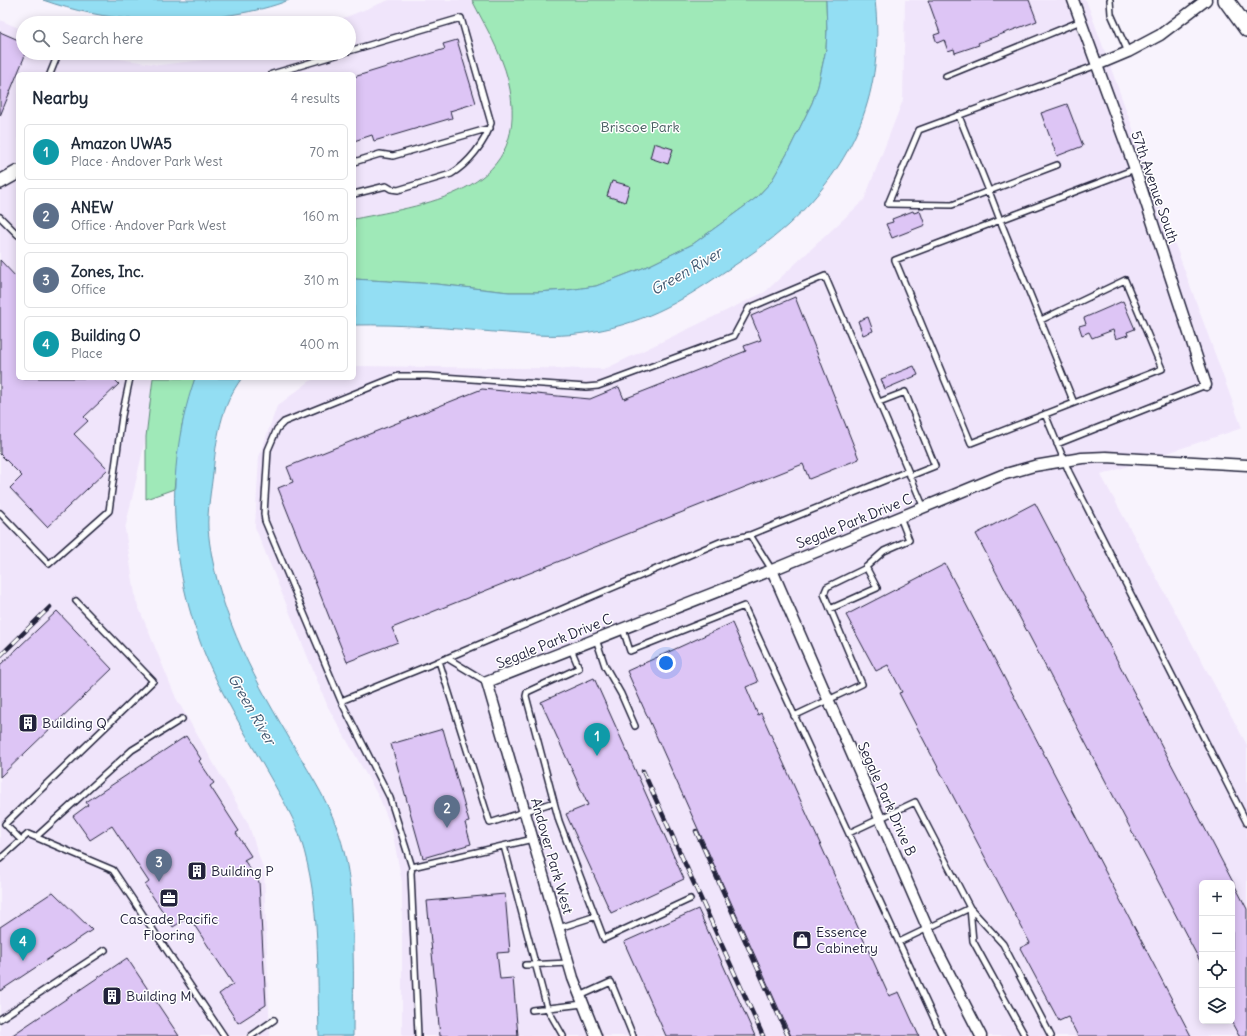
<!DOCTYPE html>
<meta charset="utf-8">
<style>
:root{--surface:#fff;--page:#f6f6f7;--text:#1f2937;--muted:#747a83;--line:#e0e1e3;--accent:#22223b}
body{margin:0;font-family:Delius,sans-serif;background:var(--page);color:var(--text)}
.controls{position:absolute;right:12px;bottom:12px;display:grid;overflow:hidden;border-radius:6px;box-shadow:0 2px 10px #0003}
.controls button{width:36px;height:36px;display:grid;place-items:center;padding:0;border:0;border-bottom:1px solid var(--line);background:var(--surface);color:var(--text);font:20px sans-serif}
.you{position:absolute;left:666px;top:663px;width:14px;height:14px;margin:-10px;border:3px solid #fff;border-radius:50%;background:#1a73e8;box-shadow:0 0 0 6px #1a73e833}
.badge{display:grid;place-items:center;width:26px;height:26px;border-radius:50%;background:var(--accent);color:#fff;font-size:13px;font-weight:700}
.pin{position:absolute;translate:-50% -33px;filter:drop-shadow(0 1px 2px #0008)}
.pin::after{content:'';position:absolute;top:21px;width:14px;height:12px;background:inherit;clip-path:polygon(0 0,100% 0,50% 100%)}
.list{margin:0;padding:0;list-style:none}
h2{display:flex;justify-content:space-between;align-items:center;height:52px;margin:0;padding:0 16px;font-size:17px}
h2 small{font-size:13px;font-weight:400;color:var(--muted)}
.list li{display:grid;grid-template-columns:26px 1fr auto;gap:12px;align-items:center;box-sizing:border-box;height:56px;margin:0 8px 8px;padding:0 8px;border:1px solid var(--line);border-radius:6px}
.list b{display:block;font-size:15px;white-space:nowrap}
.list p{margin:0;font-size:13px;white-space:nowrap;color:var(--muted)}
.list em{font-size:13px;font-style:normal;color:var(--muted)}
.icon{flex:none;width:22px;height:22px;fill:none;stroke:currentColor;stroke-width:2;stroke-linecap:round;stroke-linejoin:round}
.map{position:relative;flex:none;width:1247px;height:1036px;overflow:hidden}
.search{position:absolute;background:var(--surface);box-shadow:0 2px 10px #0003;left:16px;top:16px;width:340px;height:44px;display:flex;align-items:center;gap:10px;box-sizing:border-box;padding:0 14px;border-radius:22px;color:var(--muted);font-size:15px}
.panel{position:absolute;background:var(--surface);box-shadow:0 2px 10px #0003;left:16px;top:72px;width:340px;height:308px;border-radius:6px}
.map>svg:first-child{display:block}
.built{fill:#f0e5fb;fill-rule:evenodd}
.green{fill:#9fe9b8;stroke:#60867a}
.water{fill:#93def3;stroke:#6693a9}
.building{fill:#ddc5f5;stroke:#22223b}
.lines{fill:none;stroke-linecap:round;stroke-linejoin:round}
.service-casing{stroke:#22223b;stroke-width:8}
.minor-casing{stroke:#22223b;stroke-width:13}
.tertiary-casing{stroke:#22223b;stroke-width:16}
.secondary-casing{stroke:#22223b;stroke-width:18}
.service{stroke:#fff;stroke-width:5}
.minor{stroke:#fff;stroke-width:10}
.tertiary{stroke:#fff;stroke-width:13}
.secondary{stroke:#fff;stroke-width:15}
.rail-casing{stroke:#22223b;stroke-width:4.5}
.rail{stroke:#fff;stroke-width:3;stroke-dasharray:9;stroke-linecap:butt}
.labels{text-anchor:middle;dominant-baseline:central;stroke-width:3;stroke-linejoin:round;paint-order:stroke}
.park-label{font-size:14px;fill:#485e60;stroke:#fff}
.street-label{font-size:14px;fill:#22223b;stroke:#fff}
.poi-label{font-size:14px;fill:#22223b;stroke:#fff;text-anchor:start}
.water-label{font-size:15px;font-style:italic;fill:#445a72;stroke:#fff}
</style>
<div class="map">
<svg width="1247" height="1036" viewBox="0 0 1247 1036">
<rect width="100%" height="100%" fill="#f8f3fd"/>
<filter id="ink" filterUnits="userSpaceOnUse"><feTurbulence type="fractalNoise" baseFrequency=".025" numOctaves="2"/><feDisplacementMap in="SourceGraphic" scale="8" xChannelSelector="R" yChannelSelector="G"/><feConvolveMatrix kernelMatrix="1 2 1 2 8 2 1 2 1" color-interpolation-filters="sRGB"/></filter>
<g filter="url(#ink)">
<path class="built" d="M389,0H472L501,58L508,79L512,102V120L509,135L503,151L496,165L482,178L466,188L452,195L427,203L354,219V74H18V378H153L146,437L125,529L136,601L176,698L248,823L264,871L270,1036H0V20L23,30V53H81L159,65L249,55L254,53H349V23H331Z
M905,0H1086L1242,428L1101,475L1247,745V1036H402V882L392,830L380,799L328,707L255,527L259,457L277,406L314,378H354V366L605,369L765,292L864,200L903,100ZM1202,883H1232V1021H1202Z"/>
<path class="green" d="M472,0H826L827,31L826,49L818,86L812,103L787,154L771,182L756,198L693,244L648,266L596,286L568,290L537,292H509L436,284L354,279V219C434,203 534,190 508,80C502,54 484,24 472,0Z
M153,378H195L182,425L174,489L146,499V437Z"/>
<path class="water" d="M43,0H289C272,7 254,11 236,14C171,26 105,22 43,0Z
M826,0H875C885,91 855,163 788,225C768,243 746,258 724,272C678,304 640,325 584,333C554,338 524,334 494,332C447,328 401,324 354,325V279L436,284L509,292H537L568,290L596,286L648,266L693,244L756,198L771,182L787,154L812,103L818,86L826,49L827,31Z
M195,378H242C221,405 216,440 213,473C211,491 207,511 208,529C215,604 250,672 288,736C305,766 325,795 337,828C351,867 353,908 353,949C354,978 353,1007 353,1036H319C317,971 321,903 301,840C295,820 284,802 274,784C257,754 239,724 223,693C172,597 159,481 195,378Z"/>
<path class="building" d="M928,0H1029L1037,21L978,43L979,45L955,53L954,49L948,51L944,40L937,43L934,35L940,33Z
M0,32L23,42V53H26L0,116Z
M457,40L476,103L450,111L452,118L374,141L372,135L354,141V77L445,49L443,44Z
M1067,104L1083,146L1057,156L1041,113Z
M654,143L673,149L668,164L650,158Z
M612,181L630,186L625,202L607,196Z
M913,211L914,213L920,211L925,225L892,238L886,224L893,222L892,219Z
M0,260L18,279V378H113L119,384L84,417L88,421L74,434L108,469L47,527L10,488L22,476L0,454Z
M795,297L859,459L809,479L803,464L392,628L398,642L347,662L278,488L293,482L287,467L482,389L590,399L619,387L624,399L746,351L744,346L761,340L751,316Z
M1123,301L1135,329L1127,332L1128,335L1116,339L1113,330L1092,338L1089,332L1082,335L1079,326L1086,324L1084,318Z
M868,317L873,331L863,335L858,321Z
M914,366L918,375L885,389L881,379Z
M1035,503L1247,909V1036H1239L1232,1023V883H1202V965L976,534Z
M945,564L1191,1036H1078L1068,1017L1059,1021L1020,948L1030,943L899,693L902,692L888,665L876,671L846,615Z
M57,611L112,669L0,777V665Z
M732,623L758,682L746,687L758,715L761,713L889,996L899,992L919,1036H791L627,671Z
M594,678L684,879L611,913L566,814L588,805L541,702Z
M443,729L469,822L465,823L471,844L423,858L391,744Z
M186,736L201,759L199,761L214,783L210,786L239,831L236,833L251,856L244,860L259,882L266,1005L238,1023L219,994L233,984L189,917L173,927L145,885L149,882L112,826L90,840L73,816L88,805L86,802Z
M53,892L92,930L0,991V927Z
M505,894L510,952L497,953L500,979L513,978L518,1036H440L427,901Z
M698,909L755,1036H666L624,942Z
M127,958L179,1036H11Z"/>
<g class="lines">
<g class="service-casing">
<path id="service" d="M1110,0L1111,14L1128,52
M349,51L461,18L491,123C485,143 468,164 451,174L398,190L391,189L386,186L354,194
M50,74L58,54
M272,74L343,53
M946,76L1081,21
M959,116L989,191L1000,220L1074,403L971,443L895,260C975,230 1055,199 1135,169
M354,162L380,154L393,156L490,128
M1057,165L952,205L888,204L919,130L1097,65
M0,217L18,235
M1041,320L1125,280L1162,369L1074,403
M879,402L905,392L935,466L910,476
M1045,414L1069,472L1247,823
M1057,444L1206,385
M0,513L49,564L109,511L122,416L130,378
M750,535L908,471
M830,609L877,588L866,567
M623,629L630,651L744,606L942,1036
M596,639L605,666L621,694L635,726
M571,649L579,668L527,692L526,696L559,821L604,939L690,899
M447,658L487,682
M439,661L490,823L554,802
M341,701L447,658L720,542L750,535L772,570
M794,716L862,684L824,594L827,587L864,569L884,551L909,540L900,517
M849,833L915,802L970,908L1003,944L1051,1036
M36,837L132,750L182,719
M21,840L5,824L153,681L76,601
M504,846L547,1008L563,1036
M0,859L28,834L113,870L224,1036
M412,867L533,839
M559,928L596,916
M899,942L970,908L973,941L1025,1036
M525,965L569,963
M580,996L611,982L633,1036
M532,1010L583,1004
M0,1019L105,950
M251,1036L274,1020
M418,1036L411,873L412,867L390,798L341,701L265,521L264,514L268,450L277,429L284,422L398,376H427L586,387L598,386L734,336L749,308L825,276L924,508"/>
</g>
<g class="minor-casing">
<path id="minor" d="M1073,0L1135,169L1206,385
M1097,65L1128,52L1160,35L1206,0
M772,570L937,950L981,1036
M596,1036L573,978L487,682L772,570L1002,475L1034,466L1082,458L1106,457L1247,465"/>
</g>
<g class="tertiary-casing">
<path id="tertiary" d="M0,182L18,172"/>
</g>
<g class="secondary-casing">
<path id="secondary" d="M1226,0L1247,29"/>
</g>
<use href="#service" class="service"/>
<use href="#minor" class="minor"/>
<use href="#tertiary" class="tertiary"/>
<use href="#secondary" class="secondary"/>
<g class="rail-casing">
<path id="rail" d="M0,656L50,607
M643,771L763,1036
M696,831L788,1036"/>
</g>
<use href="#rail" class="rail"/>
</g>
</g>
<defs>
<g id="building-square" transform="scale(1)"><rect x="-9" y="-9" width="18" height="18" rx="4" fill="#22223b" stroke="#fff"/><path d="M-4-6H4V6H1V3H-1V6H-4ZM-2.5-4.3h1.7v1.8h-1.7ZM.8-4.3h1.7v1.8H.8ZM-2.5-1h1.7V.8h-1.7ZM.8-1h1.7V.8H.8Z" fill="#fff"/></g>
<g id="office-square" transform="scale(1)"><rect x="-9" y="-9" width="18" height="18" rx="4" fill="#22223b" stroke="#fff"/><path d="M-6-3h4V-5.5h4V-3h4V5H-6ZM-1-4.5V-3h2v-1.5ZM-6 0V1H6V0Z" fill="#fff"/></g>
<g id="shop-square" transform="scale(1)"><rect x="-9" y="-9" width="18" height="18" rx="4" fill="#22223b" stroke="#fff"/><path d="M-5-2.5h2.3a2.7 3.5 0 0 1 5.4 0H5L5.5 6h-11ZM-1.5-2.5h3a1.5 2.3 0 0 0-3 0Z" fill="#fff"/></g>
</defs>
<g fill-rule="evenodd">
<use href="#building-square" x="28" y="723"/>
<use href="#building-square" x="197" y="871"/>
<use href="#office-square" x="169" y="898"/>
<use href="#shop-square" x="802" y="940"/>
<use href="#building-square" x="112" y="996"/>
</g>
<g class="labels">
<g class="park-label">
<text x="640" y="127">Briscoe Park</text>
</g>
<g class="street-label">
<text transform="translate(1155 187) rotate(71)">57th Avenue South</text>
<text transform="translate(854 521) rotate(-22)">Segale Park Drive C</text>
<text transform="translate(554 641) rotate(-22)">Segale Park Drive C</text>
<text transform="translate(887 799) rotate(66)">Segale Park Drive B</text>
<text transform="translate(552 856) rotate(74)">Andover Park West</text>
</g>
<g class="poi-label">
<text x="42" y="723">Building Q</text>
<text x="211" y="871">Building P</text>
<text x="169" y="919" text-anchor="middle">Cascade Pacific<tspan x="169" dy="16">Flooring</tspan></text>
<text x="816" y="932">Essence<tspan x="816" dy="16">Cabinetry</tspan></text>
<text x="126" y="996">Building M</text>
</g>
<g class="water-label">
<text transform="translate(686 271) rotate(-30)">Green River</text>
<text transform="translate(252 709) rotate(60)">Green River</text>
</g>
</g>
</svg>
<div class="controls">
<button>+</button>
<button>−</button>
<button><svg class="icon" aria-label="locate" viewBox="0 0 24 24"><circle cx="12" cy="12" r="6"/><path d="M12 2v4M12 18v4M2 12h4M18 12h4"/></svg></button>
<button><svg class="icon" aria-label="layers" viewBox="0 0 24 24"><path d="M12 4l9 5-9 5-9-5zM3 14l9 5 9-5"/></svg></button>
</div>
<div class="you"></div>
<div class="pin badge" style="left:597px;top:756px;background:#0f9aa8">1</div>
<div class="pin badge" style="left:447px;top:828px;background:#5c6f8a">2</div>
<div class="pin badge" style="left:159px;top:882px;background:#5c6f8a">3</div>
<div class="pin badge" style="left:23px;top:961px;background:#0f9aa8">4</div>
<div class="search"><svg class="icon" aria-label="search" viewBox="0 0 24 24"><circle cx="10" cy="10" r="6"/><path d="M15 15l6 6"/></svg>Search here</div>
<section class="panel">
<h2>Nearby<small>4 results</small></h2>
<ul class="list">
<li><span class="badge" style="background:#0f9aa8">1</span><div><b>Amazon UWA5</b><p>Place · Andover Park West</p></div><em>70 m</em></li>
<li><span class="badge" style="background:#5c6f8a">2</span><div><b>ANEW</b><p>Office · Andover Park West</p></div><em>160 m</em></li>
<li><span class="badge" style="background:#5c6f8a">3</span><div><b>Zones, Inc.</b><p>Office</p></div><em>310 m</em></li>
<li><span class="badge" style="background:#0f9aa8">4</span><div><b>Building O</b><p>Place</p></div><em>400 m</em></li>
</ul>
</section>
</div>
